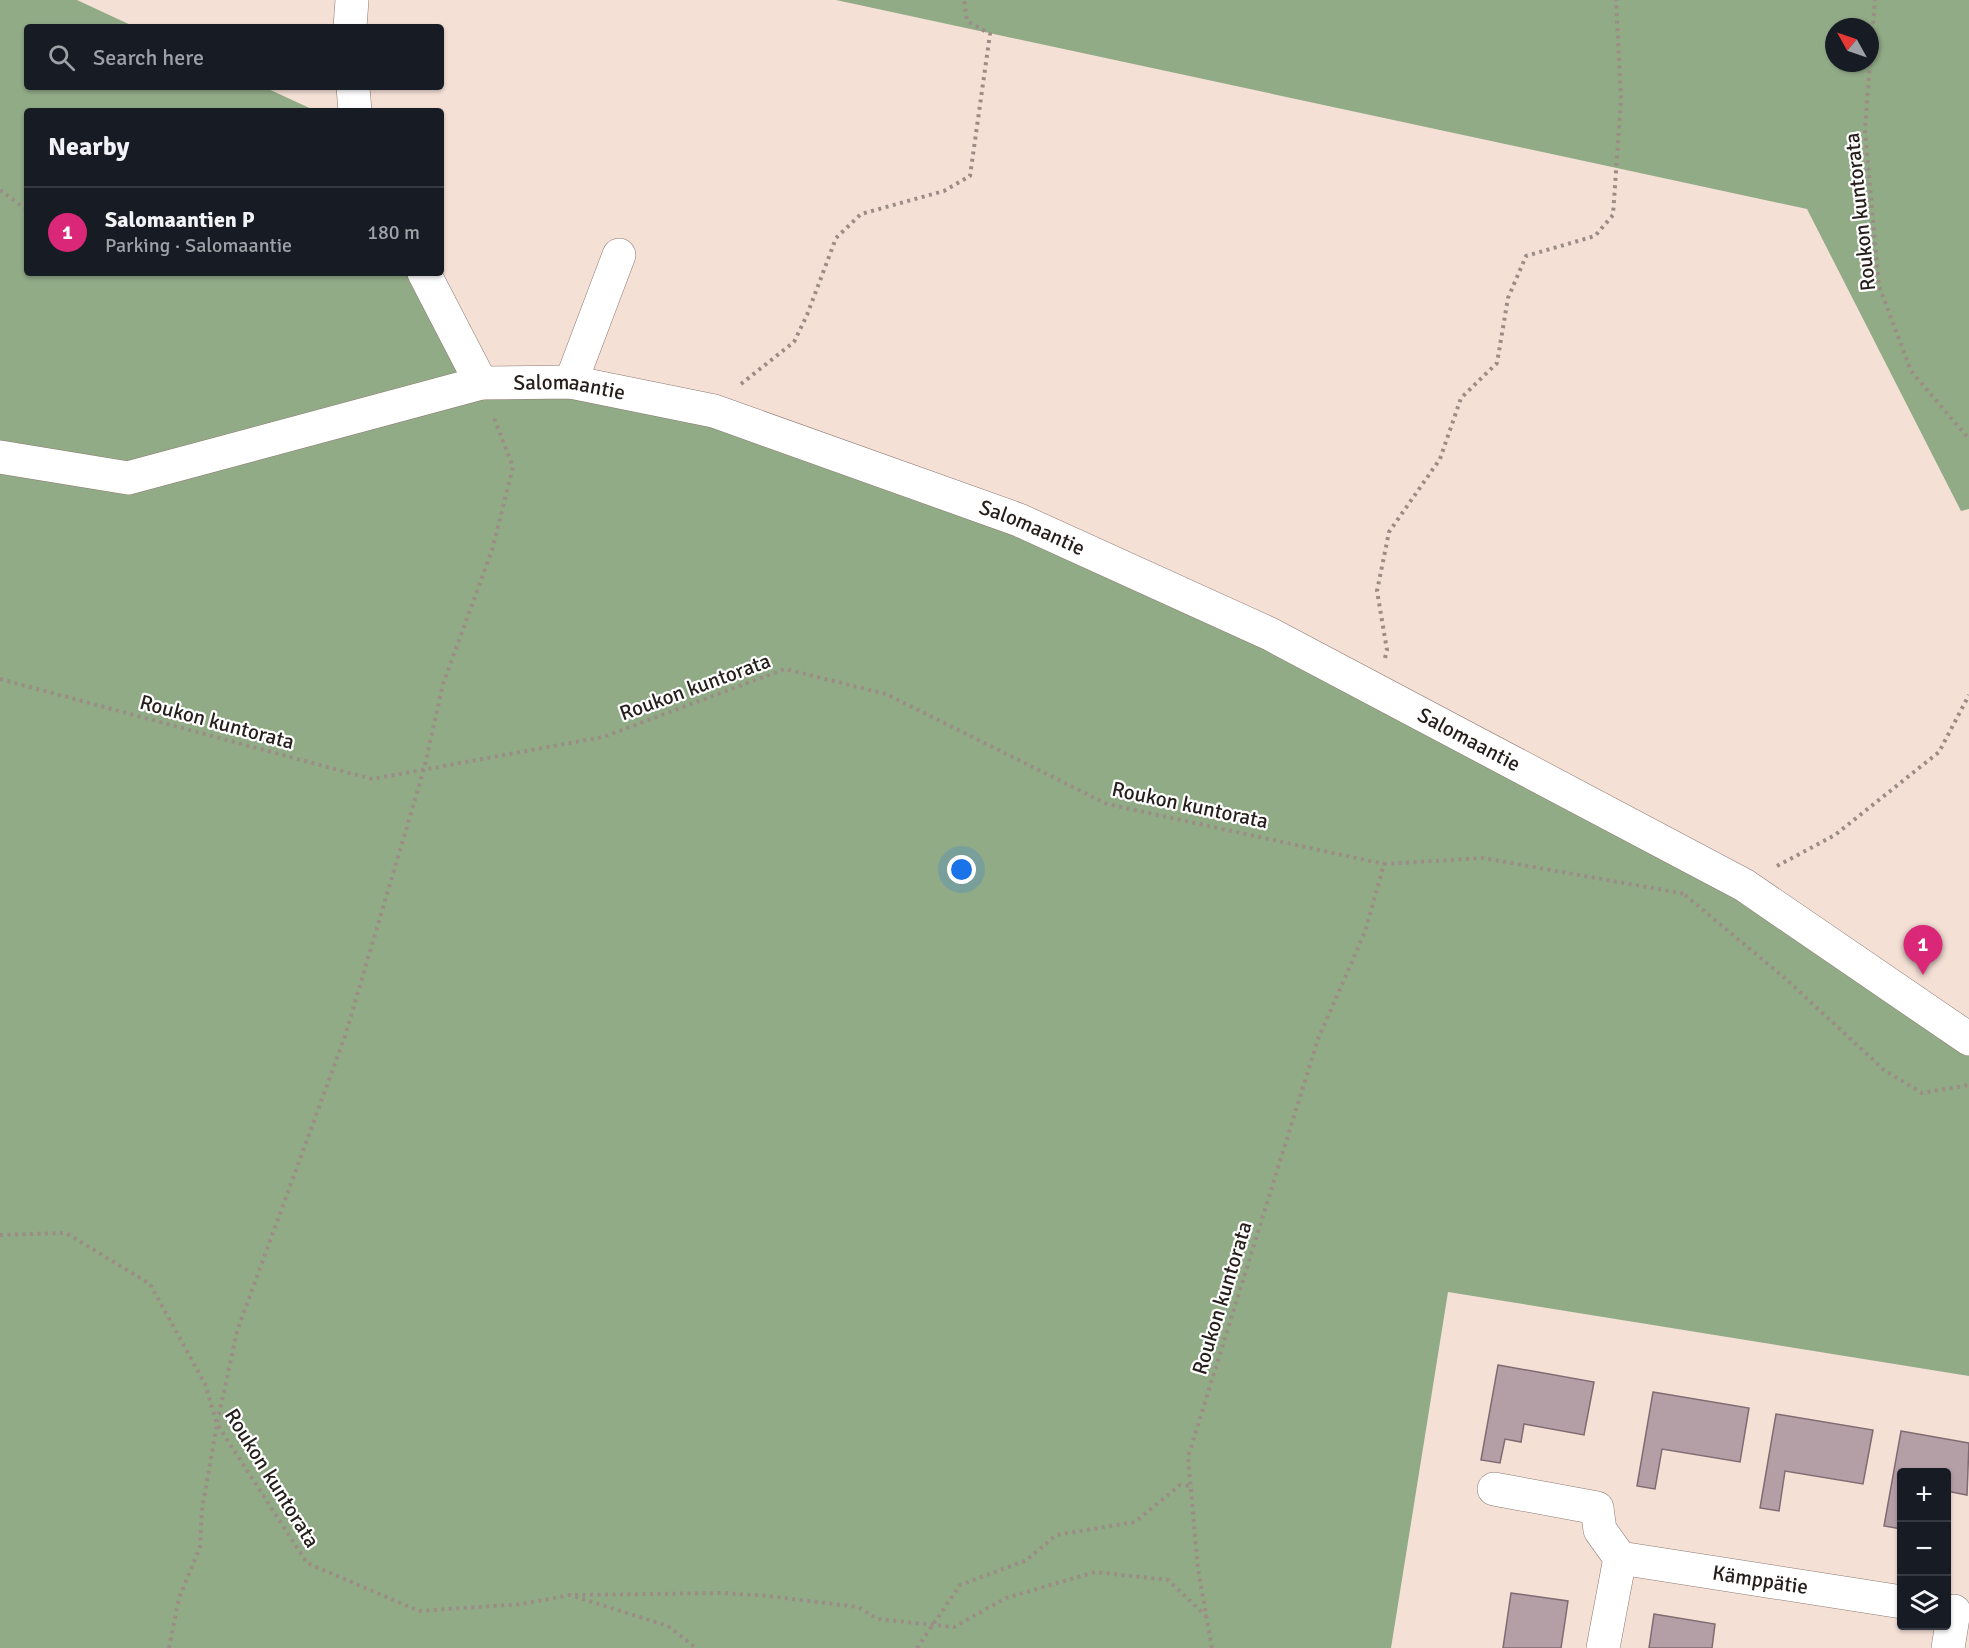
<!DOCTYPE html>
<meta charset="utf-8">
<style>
:root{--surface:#171b24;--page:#242831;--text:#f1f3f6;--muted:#9ea1a6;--line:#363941;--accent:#db2777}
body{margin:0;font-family:Signika,sans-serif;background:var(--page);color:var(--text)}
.controls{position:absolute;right:18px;bottom:18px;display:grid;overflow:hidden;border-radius:6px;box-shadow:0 2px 4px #0004}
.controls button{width:54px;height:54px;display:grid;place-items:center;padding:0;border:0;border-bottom:2px solid var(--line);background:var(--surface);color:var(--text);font:30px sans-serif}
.compass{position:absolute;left:1825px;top:18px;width:54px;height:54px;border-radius:50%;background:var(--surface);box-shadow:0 2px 4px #0004;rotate:310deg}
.you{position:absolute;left:962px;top:870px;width:21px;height:21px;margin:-15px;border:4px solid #fff;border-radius:50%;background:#1a73e8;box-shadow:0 0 0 9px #1a73e833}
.badge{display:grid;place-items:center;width:39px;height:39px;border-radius:50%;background:var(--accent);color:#fff;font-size:20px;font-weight:700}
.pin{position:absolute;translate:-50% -50px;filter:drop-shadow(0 2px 3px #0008)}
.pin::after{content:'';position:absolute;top:32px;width:21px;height:18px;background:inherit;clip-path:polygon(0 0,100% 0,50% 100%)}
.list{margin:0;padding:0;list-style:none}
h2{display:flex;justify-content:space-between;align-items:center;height:78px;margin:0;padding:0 24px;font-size:26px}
h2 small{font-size:20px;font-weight:400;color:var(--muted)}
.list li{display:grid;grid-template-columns:39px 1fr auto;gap:18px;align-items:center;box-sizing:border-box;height:90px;padding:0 24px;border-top:2px solid var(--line)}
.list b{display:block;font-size:22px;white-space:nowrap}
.list p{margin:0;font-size:20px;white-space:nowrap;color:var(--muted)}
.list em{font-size:20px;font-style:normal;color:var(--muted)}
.icon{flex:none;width:33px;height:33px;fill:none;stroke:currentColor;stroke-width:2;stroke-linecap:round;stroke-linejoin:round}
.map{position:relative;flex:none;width:1969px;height:1648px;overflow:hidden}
.search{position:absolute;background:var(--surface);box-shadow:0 2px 4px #0004;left:24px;top:24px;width:420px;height:66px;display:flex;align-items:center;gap:15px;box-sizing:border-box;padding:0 21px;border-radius:6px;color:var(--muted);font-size:22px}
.panel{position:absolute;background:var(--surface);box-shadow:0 2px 4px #0004;left:24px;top:108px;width:420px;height:168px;border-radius:6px}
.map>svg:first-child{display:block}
.forest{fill:#91ab87;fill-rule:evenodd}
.building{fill:#b59fa6;stroke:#7f6b71;stroke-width:1.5}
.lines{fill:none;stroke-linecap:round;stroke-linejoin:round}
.minor-casing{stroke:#8d7a72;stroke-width:34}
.path{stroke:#9b8d85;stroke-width:4;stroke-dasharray:3 4.5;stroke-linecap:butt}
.minor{stroke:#fff;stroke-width:33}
.labels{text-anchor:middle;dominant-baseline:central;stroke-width:4.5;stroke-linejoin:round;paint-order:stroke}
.street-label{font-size:21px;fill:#251e1a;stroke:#fff}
</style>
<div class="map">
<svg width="1969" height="1648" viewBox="0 0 1969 1648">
<rect width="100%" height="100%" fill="#f5e0d6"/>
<path class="forest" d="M0,0H77L135,27H27V87H264L316,111H27V273H424L481,383L714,411L1019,520L1744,885L1969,1040V1376L1448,1292L1391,1648H0Z
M836,0H1969V509L1961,511L1807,209ZM1834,27H1870V63H1834Z"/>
<path class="building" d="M1498,1365L1594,1382L1584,1435L1524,1424L1521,1442L1505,1439L1500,1463L1481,1460Z
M1653,1392L1749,1408L1740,1462L1662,1449L1655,1489L1637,1486Z
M1776,1414L1873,1430L1863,1484L1785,1471L1779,1511L1760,1508Z
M1901,1431L1969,1443L1967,1495L1946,1491V1472H1902V1529L1884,1526Z
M1511,1593L1568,1601L1561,1648H1503Z
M1654,1614L1715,1624L1712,1648H1649Z"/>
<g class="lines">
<g class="minor-casing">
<g id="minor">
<path d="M350,27L352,0"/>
<path d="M353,87L355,111"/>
<path d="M424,273L481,383"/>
<path d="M571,382L619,255"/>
<path id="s1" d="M0,457L128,478L481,383L571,382L714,411L1019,520L1270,634L1744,885L1969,1039"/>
<path d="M1494,1489L1597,1508L1600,1530L1620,1558"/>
<path id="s2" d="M1620,1558L1902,1602"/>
<path d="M1603,1648L1620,1558"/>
<path d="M1948,1648L1954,1611"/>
</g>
</g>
<path class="path" d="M1870,61L1875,0
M1870,63L1865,130L1879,286L1911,371L1969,439
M0,190L27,210
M741,384L794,342L807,315L836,238L861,214L944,191L970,176L990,34L967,21L964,0
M1385,658L1387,650L1377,591L1389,532L1440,459L1461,398L1497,363L1508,298L1526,256L1595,236L1613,215L1621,99L1616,0
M0,679L372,779L603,737L785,669L886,694L1107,804L1384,864
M1777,866L1835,835L1939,752L1969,695
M1685,895L1787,980L1884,1070L1922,1093L1969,1085
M0,1235L66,1233L150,1284L205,1384L217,1424L307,1563L419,1611L522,1604L570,1595L668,1626L696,1648
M575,1595L723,1593L768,1596L858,1607L878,1619L954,1627L1006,1598L1095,1572L1168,1580L1206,1616
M169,1648L179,1598L200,1547L202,1510L217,1424L237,1331L345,1036L424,769L443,684L492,550L513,467L494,418
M917,1648L960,1585L1027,1560L1056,1535L1135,1522L1180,1485L1191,1486
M1212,1648L1198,1569L1188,1457L1318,1039L1365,932L1384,864L1483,858L1686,894"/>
<use href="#minor" class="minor"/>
</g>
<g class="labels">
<g class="street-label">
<text transform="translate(1860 212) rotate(-96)">Roukon kuntorata</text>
<text stroke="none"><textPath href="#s1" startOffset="584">Salomaantie</textPath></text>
<text stroke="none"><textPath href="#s1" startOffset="1070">Salomaantie</textPath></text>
<text transform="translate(695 687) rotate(-20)">Roukon kuntorata</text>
<text transform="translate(217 722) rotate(15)">Roukon kuntorata</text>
<text stroke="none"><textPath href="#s1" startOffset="1556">Salomaantie</textPath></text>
<text transform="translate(1190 805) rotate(12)">Roukon kuntorata</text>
<text transform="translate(1222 1298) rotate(-73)">Roukon kuntorata</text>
<text transform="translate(272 1478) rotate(58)">Roukon kuntorata</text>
<text stroke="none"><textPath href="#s2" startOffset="142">Kämppätie</textPath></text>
</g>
</g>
</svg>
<div class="controls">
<button>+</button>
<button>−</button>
<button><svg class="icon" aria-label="layers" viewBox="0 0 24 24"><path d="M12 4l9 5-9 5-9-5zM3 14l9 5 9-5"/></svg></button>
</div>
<svg class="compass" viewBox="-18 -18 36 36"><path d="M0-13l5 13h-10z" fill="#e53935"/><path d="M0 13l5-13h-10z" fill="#9ea1a6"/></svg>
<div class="you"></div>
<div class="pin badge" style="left:1923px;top:975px">1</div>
<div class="search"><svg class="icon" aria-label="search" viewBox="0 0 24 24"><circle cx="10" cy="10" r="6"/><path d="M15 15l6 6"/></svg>Search here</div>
<section class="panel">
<h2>Nearby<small></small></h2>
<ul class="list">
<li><span class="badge">1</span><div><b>Salomaantien P</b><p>Parking · Salomaantie</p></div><em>180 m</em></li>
</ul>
</section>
</div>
